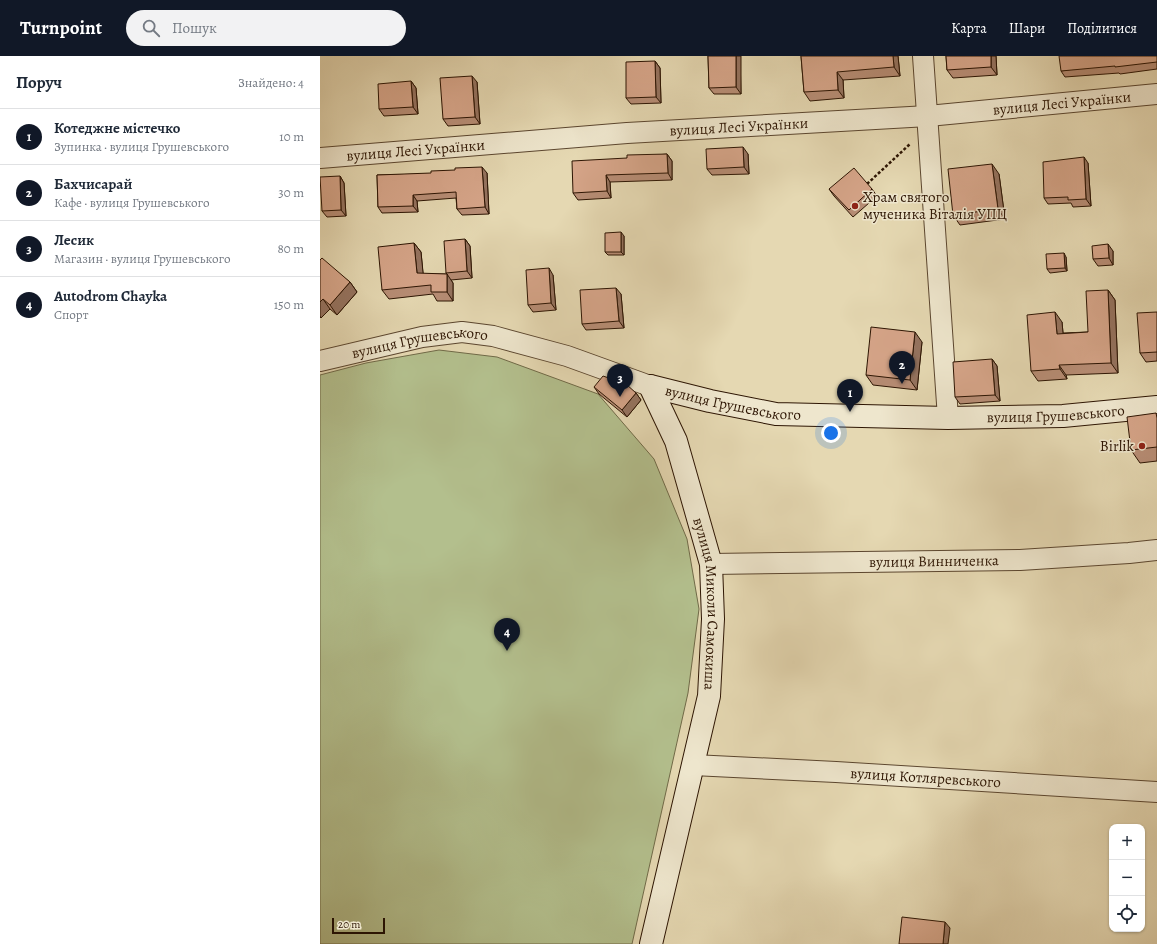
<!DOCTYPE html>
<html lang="uk">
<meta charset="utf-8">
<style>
:root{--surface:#fff;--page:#f2f2f3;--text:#1f2937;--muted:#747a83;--line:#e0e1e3;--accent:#111827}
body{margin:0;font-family:Alegreya,serif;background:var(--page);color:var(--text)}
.controls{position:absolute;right:12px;bottom:12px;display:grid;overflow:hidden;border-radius:8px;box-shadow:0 1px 3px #0004}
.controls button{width:36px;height:36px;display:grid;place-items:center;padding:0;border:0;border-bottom:1px solid var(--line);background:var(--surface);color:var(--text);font:20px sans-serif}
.scale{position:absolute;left:12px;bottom:10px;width:53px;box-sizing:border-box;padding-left:4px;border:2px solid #2d1503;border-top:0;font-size:11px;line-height:14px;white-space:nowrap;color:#2d1503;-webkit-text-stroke:3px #eee6cd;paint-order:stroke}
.you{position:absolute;left:511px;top:377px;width:14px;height:14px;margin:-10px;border:3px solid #fff;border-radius:50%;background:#1a73e8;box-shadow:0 0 0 6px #1a73e833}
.badge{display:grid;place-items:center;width:26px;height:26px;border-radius:50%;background:var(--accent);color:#fff;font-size:13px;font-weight:700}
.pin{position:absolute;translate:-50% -33px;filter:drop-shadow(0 1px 2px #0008)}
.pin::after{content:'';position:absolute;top:21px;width:14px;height:12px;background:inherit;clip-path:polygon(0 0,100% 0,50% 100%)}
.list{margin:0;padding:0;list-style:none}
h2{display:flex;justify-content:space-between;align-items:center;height:52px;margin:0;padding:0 16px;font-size:17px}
h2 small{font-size:13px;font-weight:400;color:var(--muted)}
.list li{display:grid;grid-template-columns:26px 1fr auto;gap:12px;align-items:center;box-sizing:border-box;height:56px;padding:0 16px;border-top:1px solid var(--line)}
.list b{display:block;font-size:15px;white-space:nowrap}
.list p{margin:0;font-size:13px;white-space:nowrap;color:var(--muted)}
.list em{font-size:13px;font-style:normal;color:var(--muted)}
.icon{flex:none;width:22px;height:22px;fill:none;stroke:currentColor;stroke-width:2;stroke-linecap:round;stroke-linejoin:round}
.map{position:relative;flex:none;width:837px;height:888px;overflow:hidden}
header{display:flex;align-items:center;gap:24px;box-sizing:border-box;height:56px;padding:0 20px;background:var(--accent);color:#fff}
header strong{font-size:19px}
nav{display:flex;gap:22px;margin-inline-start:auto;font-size:14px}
.search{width:280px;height:36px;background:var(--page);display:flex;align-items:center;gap:10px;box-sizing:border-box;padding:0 14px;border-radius:22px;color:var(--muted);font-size:15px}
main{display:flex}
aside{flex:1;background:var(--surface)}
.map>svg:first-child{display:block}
.green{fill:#b3bf8d;stroke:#706a48}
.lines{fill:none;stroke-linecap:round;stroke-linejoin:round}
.street-casing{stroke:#5b462f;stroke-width:22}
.secondary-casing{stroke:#2d1503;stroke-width:24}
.path{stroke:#2d1503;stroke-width:2.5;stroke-dasharray:3 2;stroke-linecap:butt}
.street{stroke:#eee6cd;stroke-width:20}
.secondary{stroke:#eee6cd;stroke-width:22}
.wall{fill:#b78d75;stroke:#2d1503}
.shaded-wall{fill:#95735f;stroke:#2d1503}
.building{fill:#d5a488;stroke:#2d1503}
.poi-dot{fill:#8f2418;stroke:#eee6cd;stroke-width:1.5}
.labels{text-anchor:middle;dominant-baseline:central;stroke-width:3;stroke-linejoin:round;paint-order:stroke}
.street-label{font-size:15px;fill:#2d1503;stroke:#eee6cd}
.poi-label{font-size:15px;fill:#2d1503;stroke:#eee6cd;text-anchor:start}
</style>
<header>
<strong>Turnpoint</strong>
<div class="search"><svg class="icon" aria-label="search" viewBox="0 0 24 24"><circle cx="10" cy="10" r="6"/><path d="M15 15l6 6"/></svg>Пошук</div>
<nav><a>Карта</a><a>Шари</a><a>Поділитися</a></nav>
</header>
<main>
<aside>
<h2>Поруч<small>Знайдено: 4</small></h2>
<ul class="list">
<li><span class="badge">1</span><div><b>Котеджне містечко</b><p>Зупинка · вулиця Грушевського</p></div><em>10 m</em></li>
<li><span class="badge">2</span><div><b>Бахчисарай</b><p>Кафе · вулиця Грушевського</p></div><em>30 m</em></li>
<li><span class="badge">3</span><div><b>Лесик</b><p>Магазин · вулиця Грушевського</p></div><em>80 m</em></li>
<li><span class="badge">4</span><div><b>Autodrom Chayka</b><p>Спорт</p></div><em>150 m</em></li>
</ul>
</aside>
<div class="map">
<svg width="837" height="888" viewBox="0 0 837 888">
<rect width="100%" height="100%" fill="#e5d8b2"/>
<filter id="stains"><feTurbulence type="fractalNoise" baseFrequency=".005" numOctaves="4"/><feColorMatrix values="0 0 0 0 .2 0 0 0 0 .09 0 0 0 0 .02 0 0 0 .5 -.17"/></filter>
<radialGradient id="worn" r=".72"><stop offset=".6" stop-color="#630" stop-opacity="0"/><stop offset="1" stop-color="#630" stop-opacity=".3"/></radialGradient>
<path class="green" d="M119,294L177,301L278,338L334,403L367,483L379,553L368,637L312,888H0V319L46,307Z"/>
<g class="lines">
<g class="street-casing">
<g id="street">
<path d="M603,0L628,362"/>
<path id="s1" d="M0,102L307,77L608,60L837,38"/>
<path id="s2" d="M0,305L102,281L142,276L173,280L247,300L330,330"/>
<path id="s3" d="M391,508L700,504L809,497L837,494"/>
<path id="s4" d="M373,709L516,716L837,736"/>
</g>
</g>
<g class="secondary-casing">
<g id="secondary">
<path id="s5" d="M330,330L356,385L391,508L393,563L389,640L331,888"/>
<path id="s6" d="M330,330L390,345L456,358L628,362L743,360L837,351"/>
</g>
</g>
<path class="path" d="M547,128L590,88"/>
<use href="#street" class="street"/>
<use href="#secondary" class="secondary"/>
</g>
<path class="wall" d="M388,0H420L421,38H394L389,32Z
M481,0H578L580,20L523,24L524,42L490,45L484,36Z
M626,0H676L677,19L633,22L627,14Z
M837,0V13L800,18L799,17L745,21L741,15Z
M335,5L340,12L341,47L311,48L306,42Z
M91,25L96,32L98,58L64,60L59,53Z
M157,26L160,68L128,70L123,63Z
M347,98L352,105V124L290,126L291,142L258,144L253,137L307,102Z
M428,98L429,118L392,119L387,113Z
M768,107L771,150L753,151L751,147L728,148L724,142Z
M167,117L169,158L142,159L137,153L136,142L97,145L98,156L62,157L58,151L57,119Z
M679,118L685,163L640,169L633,159Z
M20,120L24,127L26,160L7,161L2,155Z
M509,133H552L557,140L533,161L514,140Z
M304,180V199H288L285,196Z
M145,183L150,190L152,222L131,224L133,227V245H117L113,238L69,243L62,234L94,187L101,196L103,218H127L126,217Z
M793,195V209L778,210L773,203Z
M746,201L747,215L730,217L727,213Z
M0,204L30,226L37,236L17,259L10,253L1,262L0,261Z
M233,219L236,254L213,256L208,249Z
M788,234L795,244L798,317L746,319L747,323L718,325L711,315L742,266L743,277L768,276Z
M301,238L304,272L266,274L262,268Z
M837,256V305L826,306L820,297Z
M602,286L597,334L553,329L546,319Z
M672,303L677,310L680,345L640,348L635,341Z
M274,331L316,337L321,344L307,361L279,338Z
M836,357L837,358V405L820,407L811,394Z"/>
<path class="shaded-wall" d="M416,0H421V38L416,31Z
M573,0H578L580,20L574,11Z
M671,0H676L677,19L671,11Z
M335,5L340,12L341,47L336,41Z
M517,16L523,24L524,42L518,34Z
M152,20L157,26L160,68L155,61Z
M91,25L96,32L98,58L93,51Z
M423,91L428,98L429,118L424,111Z
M347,98L352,105V124L348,117Z
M764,101L768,107L771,150L766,143Z
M672,108L679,118L685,163L678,153Z
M162,111L167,117L169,158L165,151Z
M286,119L290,126L291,142L287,135Z
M20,120L24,127L26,160L21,154Z
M93,139L97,145L98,156L93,150Z
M301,176L304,180V199L301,196Z
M145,183L150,190L152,222L147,215Z
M94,187L101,196L104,226L97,217Z
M788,188L793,195V209L789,202Z
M744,197L746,201L747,215L745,212Z
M229,212L233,219L236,254L231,247Z
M127,218L133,227V245L127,236Z
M30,226L37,236L17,259L10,249Z
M296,232L301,238L304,272L299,265Z
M788,234L795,244L798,317L791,307Z
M3,243L10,253L1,262L0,260V246Z
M735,256L742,266L744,288L737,278Z
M595,276L602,286L597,334L590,324Z
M672,303L677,310L680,345L675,339Z
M739,309L746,319L747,323L740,313Z
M316,337L321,344L307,361L302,354Z
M625,866L630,872L628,888H623Z"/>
<path class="building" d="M388,0H416V31L389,32Z
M481,0H573L574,11L517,16L518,34L484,36Z
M626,0H671V11L627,14Z
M739,0H837V6L795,11V10L741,15Z
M335,5L336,41L306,42V6Z
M152,20L155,61L123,63L120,22Z
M91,25L93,51L59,53L58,28Z
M423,91L424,111L387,113L386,93Z
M347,98L348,117L286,119L287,135L253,137L252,105L307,102V99Z
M764,101L766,143L748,144V141L724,142L723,106Z
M672,108L678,153L633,159L628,113Z
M162,111L165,151L137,153L136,136L93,139V150L58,151L57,119L111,117V115L135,114V112Z
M534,112L552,133L529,154L509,133Z
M20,120L21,154L2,155L0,121Z
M301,176V196H285V177Z
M145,183L147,215L126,217L124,185Z
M94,187L97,217L127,218V236H111V229L62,234L58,191Z
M788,188L789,202L773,203L772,190Z
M744,197L745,212L727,213L726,198Z
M2,202L30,226L10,249L3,243L0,246V204Z
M229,212L231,247L208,249L206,214Z
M296,232L299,265L262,268L260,234Z
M788,234L791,307L739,309L740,313L711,315L707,259L735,256L737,278L768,276L766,235Z
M837,256V296L820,297L817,257Z
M551,271L595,276L590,324L546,319Z
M672,303L675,339L635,341L633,306Z
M283,320L306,328L316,337L302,354L274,331Z
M836,357L837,362V391L811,394L807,361Z
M582,861L625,866L623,888H579Z"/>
<g class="poi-dot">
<circle cx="535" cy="150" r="4"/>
<circle cx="822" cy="390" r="4"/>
</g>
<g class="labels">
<g class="street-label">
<text stroke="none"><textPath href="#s1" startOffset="744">вулиця Лесі Українки</textPath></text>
<text stroke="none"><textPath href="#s1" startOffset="420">вулиця Лесі Українки</textPath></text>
<text stroke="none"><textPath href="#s1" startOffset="96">вулиця Лесі Українки</textPath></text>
<text stroke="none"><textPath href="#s2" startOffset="102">вулиця Грушевського</textPath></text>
<text stroke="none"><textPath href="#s6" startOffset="85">вулиця Грушевського</textPath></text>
<text stroke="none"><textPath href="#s6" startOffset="409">вулиця Грушевського</textPath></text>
<text stroke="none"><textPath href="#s3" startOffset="223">вулиця Винниченка</textPath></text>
<text stroke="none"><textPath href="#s5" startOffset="228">вулиця Миколи Самокиша</textPath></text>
<text stroke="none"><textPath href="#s4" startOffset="233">вулиця Котляревського</textPath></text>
</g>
<g class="poi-label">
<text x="543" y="141">Храм святого<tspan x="543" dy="17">мученика Віталія УПЦ</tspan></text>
<text x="814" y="390" text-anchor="end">Birlik</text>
</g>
</g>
<rect width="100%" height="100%" filter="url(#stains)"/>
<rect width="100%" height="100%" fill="url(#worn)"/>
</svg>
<div class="controls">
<button>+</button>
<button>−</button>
<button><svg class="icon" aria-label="locate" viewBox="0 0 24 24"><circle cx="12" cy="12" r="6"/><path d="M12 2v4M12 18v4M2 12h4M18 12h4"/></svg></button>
</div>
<div class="scale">20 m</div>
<div class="you"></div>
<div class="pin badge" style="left:530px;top:356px">1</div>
<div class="pin badge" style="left:582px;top:328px">2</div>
<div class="pin badge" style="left:300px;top:341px">3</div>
<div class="pin badge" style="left:187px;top:595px">4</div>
</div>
</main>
